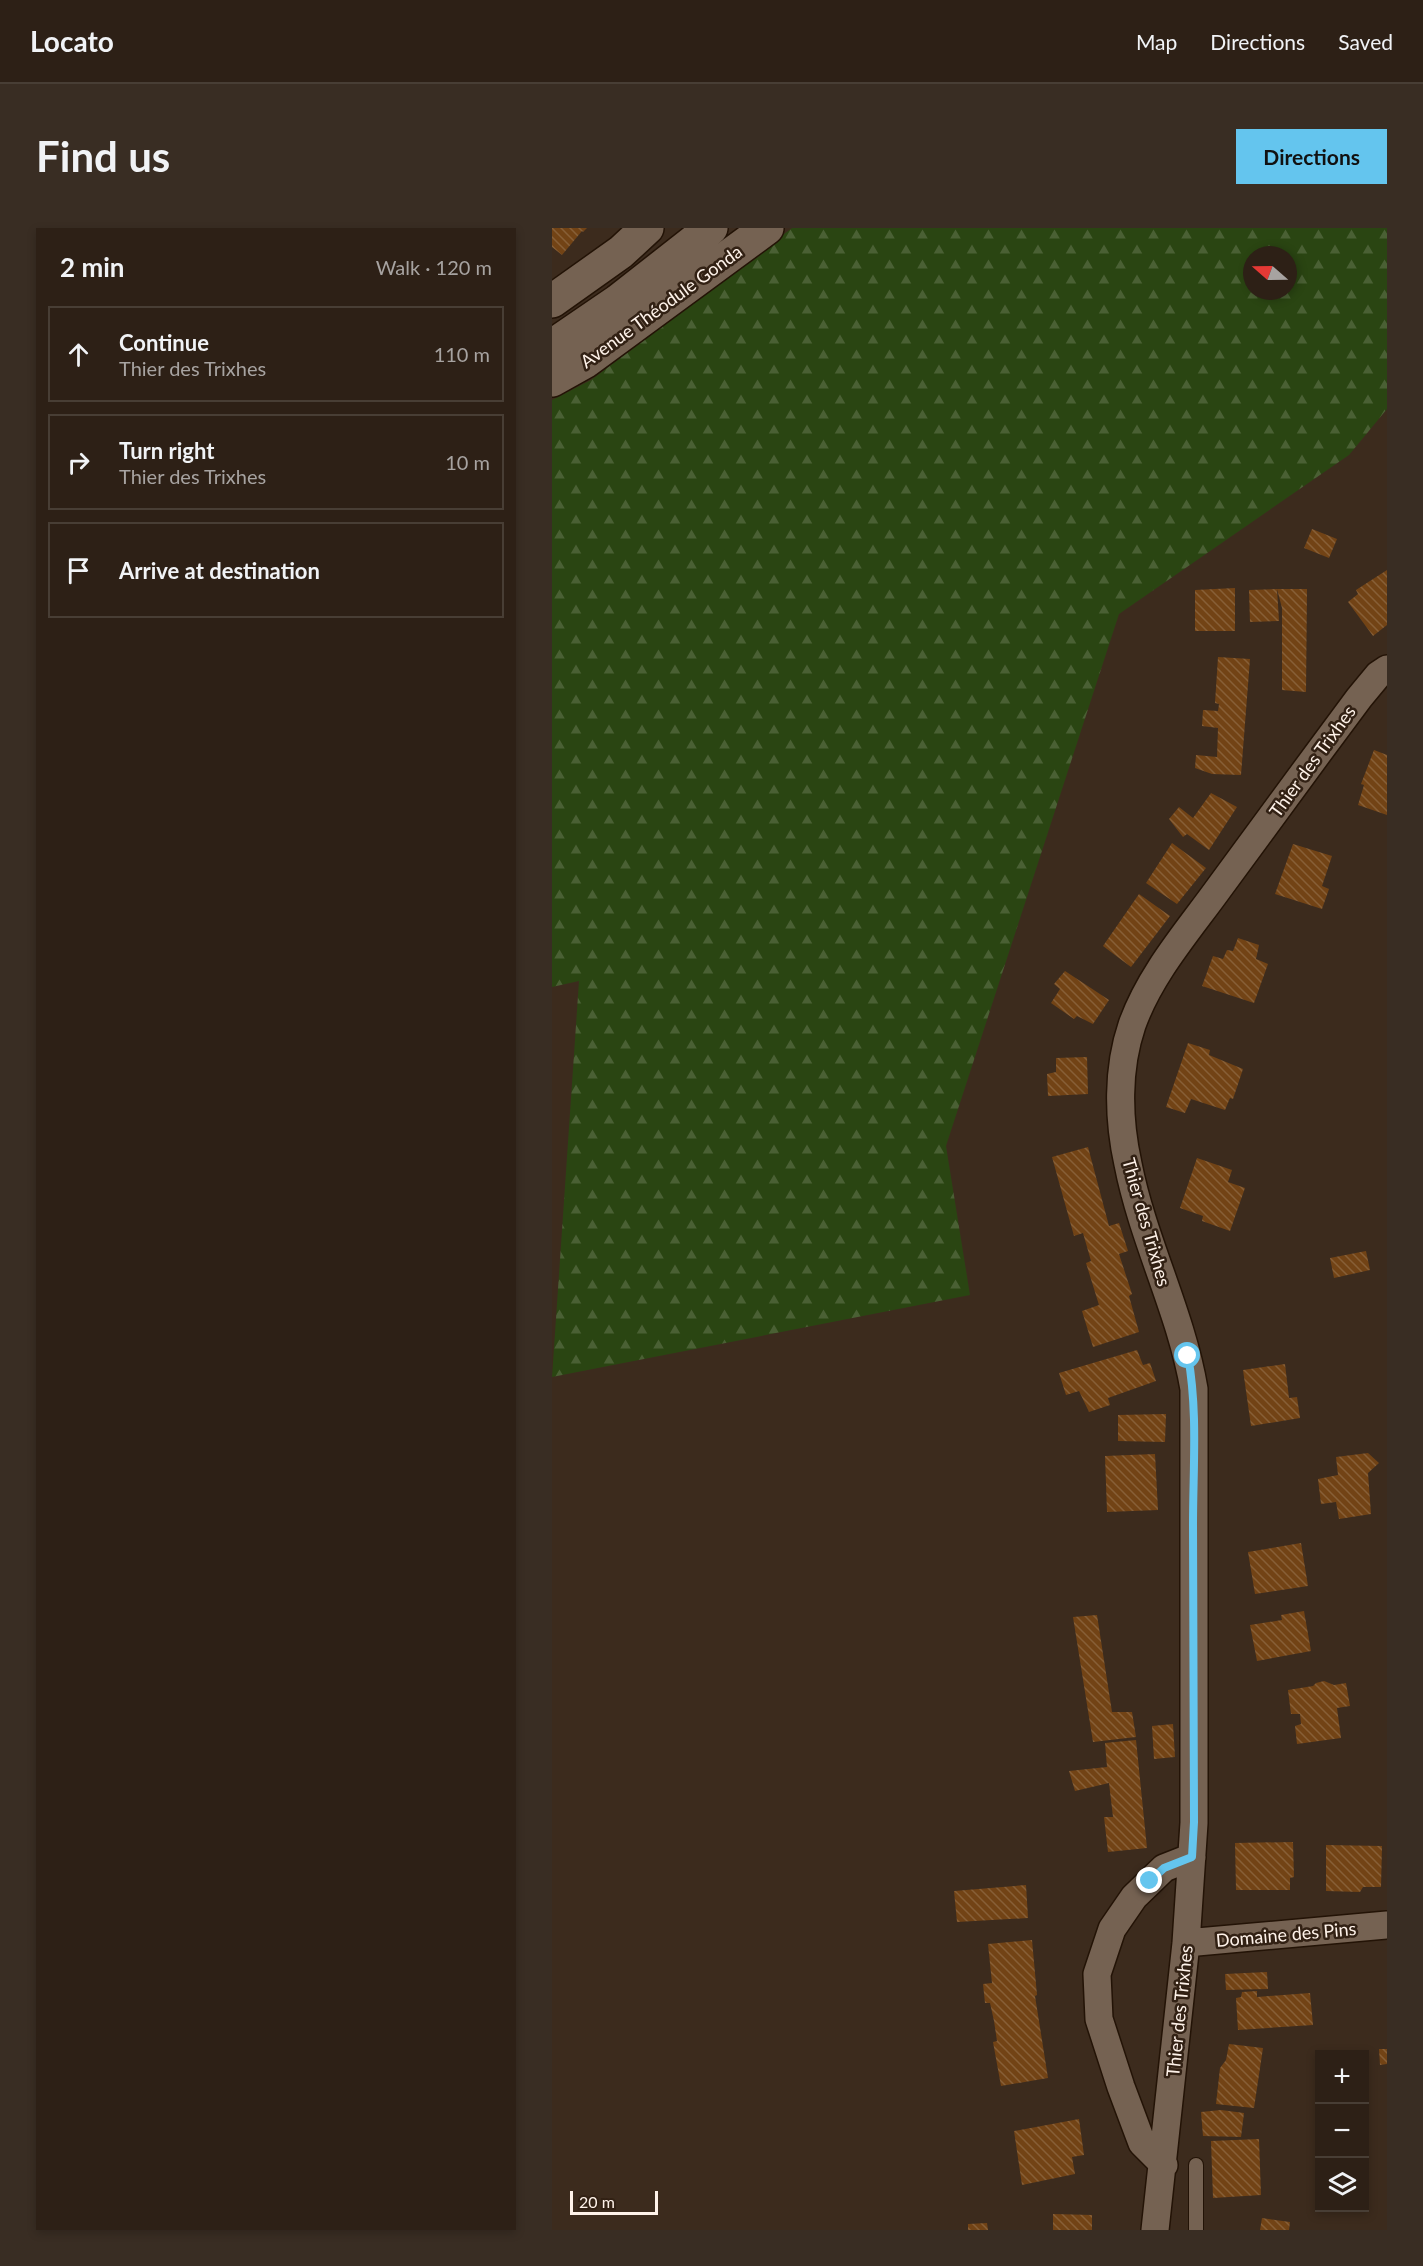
<!DOCTYPE html>
<meta charset="utf-8">
<style>
:root{--surface:#2d2016;--page:#392d23;--text:#f1f3f6;--muted:#a7a3a1;--line:#483e35;--accent:#64c5ee}
body{margin:0;font-family:Lato,sans-serif;background:var(--page);color:var(--text)}
.controls{position:absolute;right:18px;bottom:18px;display:grid;overflow:hidden;border-radius:0px;box-shadow:0 3px 9px #0003}
.controls button{width:54px;height:54px;display:grid;place-items:center;padding:0;border:0;border-bottom:2px solid var(--line);background:var(--surface);color:var(--text);font:30px sans-serif}
.compass{position:absolute;left:691px;top:18px;width:54px;height:54px;border-radius:50%;background:var(--surface);box-shadow:0 3px 9px #0003;rotate:290deg}
.scale{position:absolute;left:18px;bottom:15px;width:88px;box-sizing:border-box;padding-left:6px;border:3px solid #fef2e9;border-top:0;font-size:16px;line-height:21px;white-space:nowrap;color:#fef2e9;-webkit-text-stroke:4px #322114;paint-order:stroke}
.stop{position:absolute;width:18px;height:18px;margin:-14px;border:4px solid #64c5ee;border-radius:50%;background:#fff}
.stop.end{background:#64c5ee;border-color:#fff;box-shadow:0 2px 6px #0008}
.list{margin:0;padding:0;list-style:none}
h2{display:flex;justify-content:space-between;align-items:center;height:78px;margin:0;padding:0 24px;font-size:26px}
h2 small{font-size:20px;font-weight:400;color:var(--muted)}
.list li{display:grid;grid-template-columns:39px 1fr auto;gap:18px;align-items:center;box-sizing:border-box;height:96px;margin:0 12px 12px;padding:0 12px;border:2px solid var(--line);border-radius:0px}
.list b{display:block;font-size:22px;white-space:nowrap}
.list p{margin:0;font-size:20px;white-space:nowrap;color:var(--muted)}
.list em{font-size:20px;font-style:normal;color:var(--muted)}
.icon{flex:none;width:33px;height:33px;fill:none;stroke:currentColor;stroke-width:2;stroke-linecap:round;stroke-linejoin:round}
.map{position:relative;flex:none;width:835px;height:2002px;overflow:hidden;border-radius:0px}
header{display:flex;align-items:center;gap:36px;box-sizing:border-box;height:84px;padding:0 30px;background:var(--surface);border-bottom:2px solid var(--line)}
header strong{font-size:28px}
nav{display:flex;gap:33px;margin-inline-start:auto;font-size:21px}
.intro{display:flex;align-items:center;justify-content:space-between;box-sizing:border-box;height:144px;padding:0 36px}
h1{margin:0;font-size:42px}
.button{padding:15px 27px;border-radius:0px;background:var(--accent);color:#111;font-size:21px;font-weight:700}
main{display:flex;gap:36px;padding:0 36px}
aside{flex:1;background:var(--surface);border-radius:0px;box-shadow:0 3px 9px #0003}
.map>svg:first-child{display:block}
.forest{fill:url(#forest-firs);fill-rule:evenodd}
.building{fill:url(#building-back-hatch)}
.lines{fill:none;stroke-linecap:round;stroke-linejoin:round}
.lane-casing{stroke:#231306;stroke-width:16}
.street-casing{stroke:#231306;stroke-width:30}
.secondary-casing{stroke:#231306;stroke-width:36}
.lane{stroke:#756252;stroke-width:14}
.street{stroke:#756252;stroke-width:27}
.secondary{stroke:#756252;stroke-width:33}
.route{stroke:#64c5ee;stroke-width:8}
.labels{text-anchor:middle;dominant-baseline:central;stroke-width:5;stroke-linejoin:round;paint-order:stroke}
.street-label{font-size:18px;fill:#fef2e9;stroke:#322114}
</style>
<header>
<strong>Locato</strong>
<nav><a>Map</a><a>Directions</a><a>Saved</a></nav>
</header>
<div class="intro"><h1>Find us</h1><a class="button">Directions</a></div>
<main>
<aside>
<h2>2 min<small>Walk · 120 m</small></h2>
<ul class="list">
<li><svg class="icon" aria-label="ahead" viewBox="0 0 24 24"><path d="M12 20V5M6 11l6-6 6 6"/></svg><div><b>Continue</b><p>Thier des Trixhes</p></div><em>110 m</em></li>
<li><svg class="icon" aria-label="right" viewBox="0 0 24 24"><path d="M7 20v-9h11M14 6l5 5-5 5"/></svg><div><b>Turn right</b><p>Thier des Trixhes</p></div><em>10 m</em></li>
<li><svg class="icon" aria-label="arrive" viewBox="0 0 24 24"><path d="M6 21V4h12l-3 4 3 4H6"/></svg><div><b>Arrive at destination</b></div></li>
</ul>
</aside>
<div class="map">
<svg width="835" height="2002" viewBox="0 0 835 2002">
<defs>
<pattern id="forest-firs" width="22" height="20" patternUnits="userSpaceOnUse" patternTransform="scale(1.5)"><rect width="22" height="20" fill="#2a4512"/><path d="M5 1l3.5 6h-7zM16 11l3.5 6h-7z" fill="#4a6034"/></pattern>
<pattern id="building-back-hatch" width="6" height="6" patternUnits="userSpaceOnUse" patternTransform="scale(1.5)"><rect width="6" height="6" fill="#724315"/><path d="M-1 5l2 2M0 0l6 6M5-1l2 2" fill="none" stroke="#875f37"/></pattern>
</defs>
<rect width="100%" height="100%" fill="#3c2b1d"/>
<path class="forest" d="M240,0H835V181L797,227L567,386L394,918L418,1067L0,1149L27,753L0,759V172L39,152ZM700,27H736V63H700Z"/>
<path class="building" d="M0,0H35L31,4L30,3L10,27L0,19Z
M760,301L785,311L777,330L752,320Z
M835,342V397L821,408L796,374L806,366L804,362Z
M683,360V403H643V362Z
M725,361L727,393L698,394L697,362Z
M725,361H755L754,464L730,462V380Z
M666,429L698,431L689,547L660,546L643,540L644,527L665,529L666,500L650,498L651,482L666,483L667,476L663,475Z
M822,522L835,527V587L806,577L812,557L809,556Z
M659,565L685,579L657,622L635,606L631,609L617,591L627,579L641,590Z
M620,615L654,640L625,676L594,655Z
M741,616L780,628L770,658L777,661L770,681L723,666Z
M587,666L618,688L579,739L551,718Z
M686,710L707,717L704,731L716,736L702,775L650,758L661,728L671,731L675,722L681,723Z
M513,743L557,772L541,796L525,788L522,791L499,775L508,761L502,756Z
M636,815L658,822L657,827L691,841L681,871L678,870L673,882L639,871L633,885L614,879Z
M535,829L536,866L496,868L495,846L504,844V830Z
M536,919L557,998L567,995L576,1023L567,1026L580,1066L577,1068L587,1104L541,1119L530,1083L547,1077L534,1035L539,1033L531,1005L522,1008L500,929Z
M645,930L680,942L676,954L693,960L678,1003L650,993L651,988L628,980Z
M814,1023L818,1042L782,1050L778,1030Z
M585,1122L591,1137L598,1135L604,1153L556,1170L558,1177L537,1184L527,1163L514,1167L507,1145Z
M733,1136L737,1170L745,1169L748,1190L699,1198L691,1142Z
M614,1186L613,1214L566,1213V1187Z
M816,1225L827,1235L816,1245L819,1286L787,1291L784,1274L769,1276L766,1251L786,1247L784,1229Z
M603,1226L606,1282L555,1284L553,1228Z
M749,1315L756,1358L703,1366L696,1324Z
M752,1383L759,1423L705,1433L698,1397L730,1392L729,1387Z
M545,1387L560,1484H580L584,1509L541,1514L521,1389Z
M772,1453L782,1457L794,1455L798,1478L785,1480L789,1510L745,1516L743,1498L749,1496L748,1486H739L736,1462L761,1458L764,1455Z
M621,1496L623,1529L602,1531L600,1498Z
M584,1512L595,1620L556,1624L552,1589H561L557,1555L523,1563L517,1543L555,1539L553,1515Z
M741,1614L742,1649L738,1650V1662H684L683,1615Z
M774,1617L830,1618L829,1659H811L808,1664L774,1663Z
M474,1657L476,1690L405,1694L402,1663Z
M480,1712L485,1767L483,1768L496,1850L449,1858L441,1814L445,1813L442,1793L438,1775H433L431,1756L440,1755L436,1716Z
M715,1744L716,1761L674,1762L673,1746Z
M705,1763V1769L758,1765L761,1797L686,1802L684,1770L689,1769L690,1764Z
M677,1816L711,1820L702,1880L664,1876L668,1840L674,1832Z
M827,1821H835V1836L828,1837Z
M669,1882L692,1885L689,1909L651,1908L649,1884Z
M527,1891L532,1927L520,1929L523,1946L470,1957L462,1903Z
M707,1911L709,1967L661,1970L659,1913Z
M501,1986L540,1987V2002H501Z
M710,1990L738,1994L737,2002H708Z
M435,1995L436,2002H416V1996Z"/>
<g class="lines">
<g class="lane-casing">
<path id="lane" d="M644,2002V1937"/>
</g>
<g class="street-casing">
<path id="street" d="M634,1715L835,1697
M612,1937L590,1915L569,1859L547,1791L545,1746L560,1701L582,1669L612,1640L640,1629
M603,2002L634,1715L642,1595V1161C629,1084 591,1013 576,936C566,891 565,841 580,797C598,746 636,703 667,660C714,596 760,533 807,470L826,447L835,441"/>
</g>
<g class="secondary-casing">
<path id="secondary" d="M0,73L69,24L95,0
M0,118L66,73L159,0
M0,152L34,133L215,0"/>
</g>
<use href="#lane" class="lane"/>
<use href="#street" class="street"/>
<use href="#secondary" class="secondary"/>
</g>
<g class="lines">
<path class="route" d="M598,1653L612,1640L640,1629L642,1594C642,1495 642,1396 641,1297C641,1240 646,1184 636,1128"/>
</g>
<g class="labels">
<g class="street-label">
<text transform="translate(109 78) rotate(-36)">Avenue Théodule Gonda</text>
<text transform="translate(760 533) rotate(-54)">Thier des Trixhes</text>
<text transform="translate(595 994) rotate(74)">Thier des Trixhes</text>
<text transform="translate(734 1706) rotate(-5)">Domaine des Pins</text>
<text transform="translate(627 1783) rotate(-84)">Thier des Trixhes</text>
</g>
</g>
</svg>
<div class="controls">
<button>+</button>
<button>−</button>
<button><svg class="icon" aria-label="layers" viewBox="0 0 24 24"><path d="M12 4l9 5-9 5-9-5zM3 14l9 5 9-5"/></svg></button>
</div>
<svg class="compass" viewBox="-18 -18 36 36"><path d="M0-13l5 13h-10z" fill="#e53935"/><path d="M0 13l5-13h-10z" fill="#a7a3a1"/></svg>
<div class="scale">20 m</div>
<div class="stop" style="left:636px;top:1128px"></div>
<div class="stop end" style="left:598px;top:1653px"></div>
</div>
</main>
